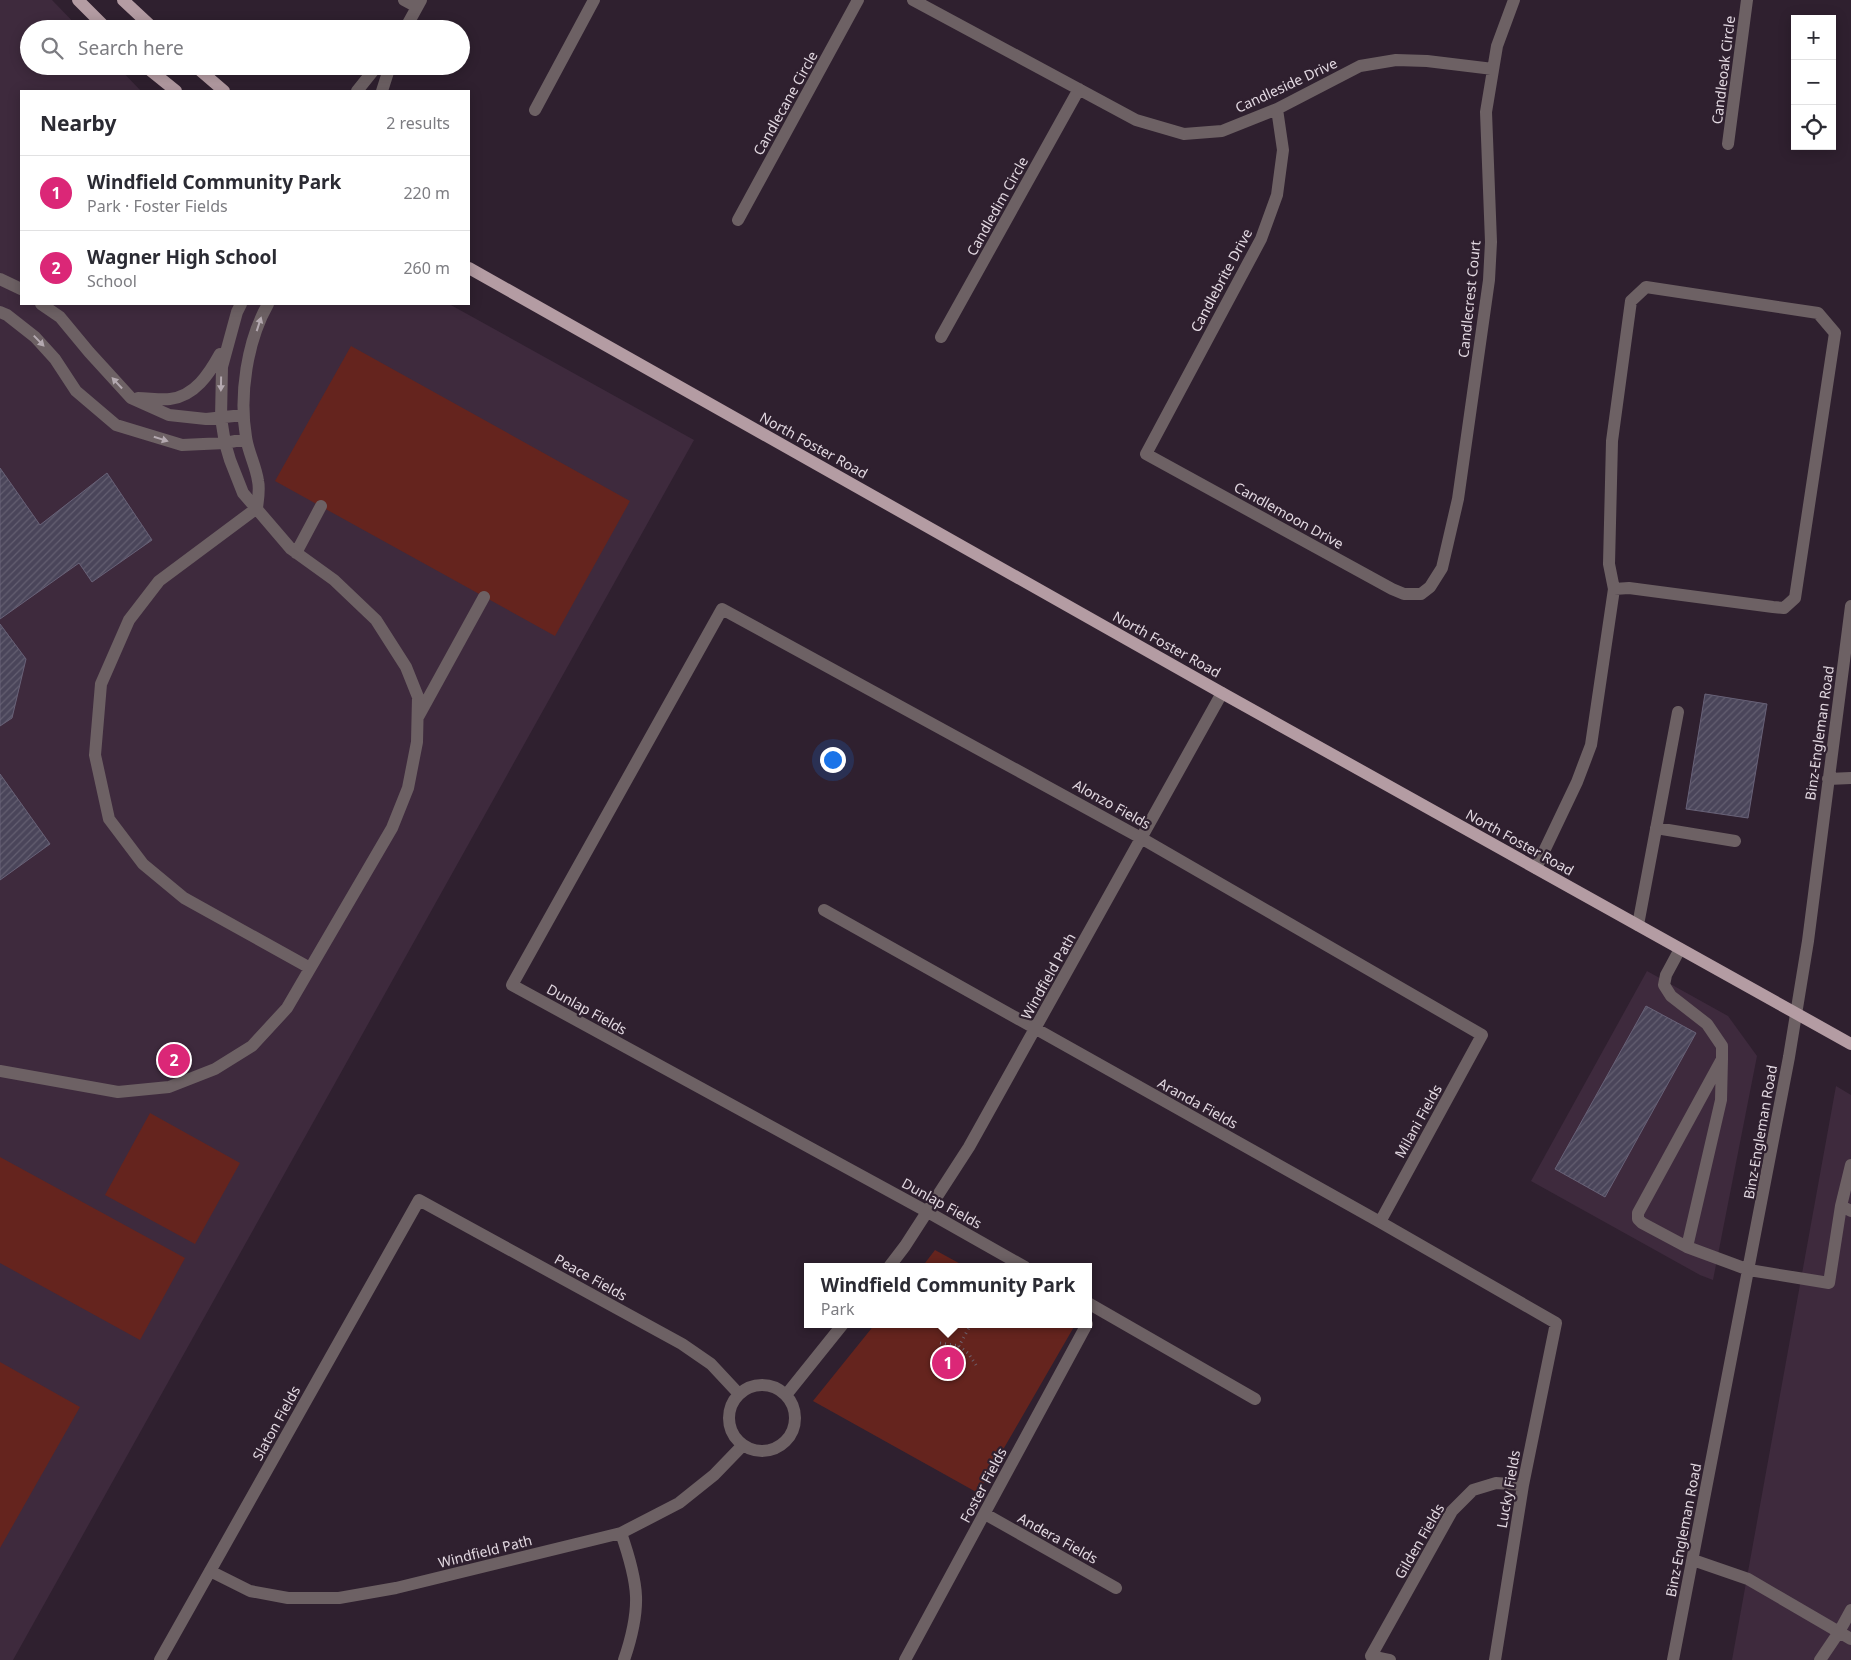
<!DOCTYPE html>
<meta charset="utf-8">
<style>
:root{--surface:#fff;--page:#f7f7f7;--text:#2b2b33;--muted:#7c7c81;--line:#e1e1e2;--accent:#db2777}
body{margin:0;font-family:"Noto Sans",sans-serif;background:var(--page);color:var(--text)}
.controls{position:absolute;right:15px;top:15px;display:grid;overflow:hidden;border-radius:0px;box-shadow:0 2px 12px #0003}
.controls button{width:45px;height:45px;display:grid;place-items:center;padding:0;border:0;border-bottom:1px solid var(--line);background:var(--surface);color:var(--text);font:25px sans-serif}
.you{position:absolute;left:832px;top:759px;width:18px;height:18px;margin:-12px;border:4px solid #fff;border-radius:50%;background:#1a73e8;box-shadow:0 0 0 8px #1a73e833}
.badge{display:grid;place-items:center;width:32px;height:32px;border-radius:50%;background:var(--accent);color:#fff;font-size:16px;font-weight:700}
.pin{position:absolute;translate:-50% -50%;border:2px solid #fff;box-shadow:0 1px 5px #0006}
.popup{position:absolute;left:804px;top:1263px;width:288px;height:65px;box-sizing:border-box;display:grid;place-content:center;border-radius:0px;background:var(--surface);filter:drop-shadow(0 1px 4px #0005);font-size:16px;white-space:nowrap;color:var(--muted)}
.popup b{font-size:19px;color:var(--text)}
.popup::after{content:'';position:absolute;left:50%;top:100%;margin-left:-10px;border:10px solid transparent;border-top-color:var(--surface)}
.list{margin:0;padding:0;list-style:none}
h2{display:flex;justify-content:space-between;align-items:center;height:65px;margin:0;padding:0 20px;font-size:21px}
h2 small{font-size:16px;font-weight:400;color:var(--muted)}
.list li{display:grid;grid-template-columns:32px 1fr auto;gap:15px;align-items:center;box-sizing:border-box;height:75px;padding:0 20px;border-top:1px solid var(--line)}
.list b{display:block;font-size:19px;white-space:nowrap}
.list p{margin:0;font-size:16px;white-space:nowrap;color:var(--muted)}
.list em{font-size:16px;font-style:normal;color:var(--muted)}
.icon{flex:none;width:28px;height:28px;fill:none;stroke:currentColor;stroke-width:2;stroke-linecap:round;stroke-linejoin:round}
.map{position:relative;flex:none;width:1851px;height:1660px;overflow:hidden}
.search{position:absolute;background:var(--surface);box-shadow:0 2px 12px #0003;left:20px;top:20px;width:450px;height:55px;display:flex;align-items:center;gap:12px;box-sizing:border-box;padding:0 18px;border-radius:28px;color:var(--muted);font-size:19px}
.panel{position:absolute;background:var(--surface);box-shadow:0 2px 12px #0003;left:20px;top:90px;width:450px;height:215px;border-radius:0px}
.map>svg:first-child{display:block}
.built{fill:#3e2a3d}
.green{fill:#65241e}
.building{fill:url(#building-hatch);stroke:#686278}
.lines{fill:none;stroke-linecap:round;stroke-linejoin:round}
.path{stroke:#6f626e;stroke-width:3;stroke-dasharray:1 4;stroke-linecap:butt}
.minor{stroke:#6d6164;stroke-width:12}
.major{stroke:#b49ca3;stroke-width:12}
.oneway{fill:#b4a9b0}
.labels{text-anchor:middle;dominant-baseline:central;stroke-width:4.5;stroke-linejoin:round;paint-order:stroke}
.street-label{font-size:14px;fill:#e3d9e2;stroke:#2f202f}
</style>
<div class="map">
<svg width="1851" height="1660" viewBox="0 0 1851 1660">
<defs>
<pattern id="building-hatch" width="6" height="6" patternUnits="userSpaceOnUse" patternTransform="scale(1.25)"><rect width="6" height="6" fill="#4a455a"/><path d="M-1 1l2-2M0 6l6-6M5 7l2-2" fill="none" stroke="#645f71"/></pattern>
</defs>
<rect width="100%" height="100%" fill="#2f202f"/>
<path class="built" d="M0,0H52L80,29H29V66H117L141,91H21V304H449L694,440L13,1660H0Z
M1647,971L1728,1016L1757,1056L1713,1280L1700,1275L1531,1181Z
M1836,1086L1851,1095V1660H1732Z"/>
<path class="green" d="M351,346L630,501L555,636L275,481Z
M150,1113L240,1163L195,1244L105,1195Z
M0,1157L185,1258L140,1340L0,1263Z
M935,1250L966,1267H922Z
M875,1324H1073L1075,1325L978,1493L813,1401Z
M0,1362L80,1407L0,1548Z"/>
<path class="building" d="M0,468L40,525L107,473L152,540L92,582L79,563L0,619Z
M0,624L26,659L12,718L0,726Z
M1705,694L1767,704L1748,818L1686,809Z
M0,774L50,844L0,880Z
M1646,1006L1696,1033L1605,1197L1555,1169Z"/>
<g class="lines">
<path class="path" d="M971,1324L959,1346L968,1353L976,1365
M940,1343L959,1346"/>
<path class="minor" d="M404,0L417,7
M913,0L1136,120L1184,134L1222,131L1277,109L1360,66L1396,60L1427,61L1493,69
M405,29L421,0
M357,91L377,66
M382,91L390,66
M1277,109L1283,150L1277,195L1261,239L1146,454L1392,589L1404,594H1421L1430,587L1442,568L1458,499L1489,280L1491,242L1486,112L1497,46L1514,0
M535,110L594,0
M1728,144L1747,0
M738,220L858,0
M0,279L21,289
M41,304L60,317L89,352L131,398L169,415L206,419L243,415
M0,312L7,315L35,337L55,359L76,391L116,425L182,445L225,443L246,439
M941,337L1079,89
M138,398C148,398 160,400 170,399C195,396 209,374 220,354
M257,508L159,581L129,620L101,684L95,755L109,819L143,864L184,898L310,968
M257,508C258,499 260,489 258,481C256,466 248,452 246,437C239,395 247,341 268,304
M296,553L321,506
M418,717L484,597
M1828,779L1851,778
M1656,828L1735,841
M1536,868L1577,782L1591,745L1614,589L1609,564L1612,441L1631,301L1646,287L1818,313L1835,333L1795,598L1784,608L1773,607L1629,588L1614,589
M824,910L1380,1222L1556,1323L1523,1485L1495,1660
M1638,925L1678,712
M1680,949L1666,975L1664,985L1671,996L1707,1024L1722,1046V1059L1721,1100L1687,1247L1749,1270L1829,1283L1841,1206L1851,1211
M0,1071L118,1092L169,1087L215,1069L252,1046L287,1008L392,828L408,788L417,742L418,697L406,667L376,620L334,580L291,549L243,493L230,460L225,443L221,418L222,367L237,312L241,304
M1841,1206L1851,1165
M1687,1247L1642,1223L1638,1219V1213L1721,1061
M889,1267L905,1246L969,1147L1222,693
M1025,1267L926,1211L512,985L722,609L1141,838L1482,1035L1380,1222
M1088,1303L1255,1399
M729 1418a33 33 0 1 1 66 0a33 33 0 1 1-66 0Z
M786,1395L843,1324
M985,1514L1116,1588
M621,1533C639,1585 642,1607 624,1660
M1693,1560L1748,1579L1851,1639
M210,1571L250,1591L288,1598H339L396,1588L621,1533L679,1503L714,1475L743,1445
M160,1660L419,1200L682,1344L711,1364L739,1394
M905,1660L1087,1324
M1390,1660L1371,1656L1452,1511L1473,1490L1496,1483L1523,1485
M1673,1660L1789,1057L1808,941L1851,606
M1820,1660L1839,1632L1851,1610"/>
<path class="major" d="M78,0L107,29
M123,0L154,29
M145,66L176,91
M195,66L224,91
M469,268L1222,693L1851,1044"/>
</g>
<defs><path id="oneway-solid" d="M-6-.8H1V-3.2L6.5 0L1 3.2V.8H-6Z" transform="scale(1.25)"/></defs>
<g class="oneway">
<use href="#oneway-solid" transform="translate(259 324) rotate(-72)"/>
<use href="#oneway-solid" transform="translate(39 341) rotate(46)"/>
<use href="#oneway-solid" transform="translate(117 383) rotate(-133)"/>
<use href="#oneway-solid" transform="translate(221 384) rotate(91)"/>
<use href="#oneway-solid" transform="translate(161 439) rotate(17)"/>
</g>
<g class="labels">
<g class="street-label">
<text transform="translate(1723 70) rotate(-83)">Candleoak Circle</text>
<text transform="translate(1286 85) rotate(-25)">Candleside Drive</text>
<text transform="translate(785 103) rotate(-61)">Candlecane Circle</text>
<text transform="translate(997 206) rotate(-61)">Candledim Circle</text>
<text transform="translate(1221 280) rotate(-62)">Candlebrite Drive</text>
<text transform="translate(1469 299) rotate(-84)">Candlecrest Court</text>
<text transform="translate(814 445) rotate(29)">North Foster Road</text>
<text transform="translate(1289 515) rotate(29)">Candlemoon Drive</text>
<text transform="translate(1167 644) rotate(29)">North Foster Road</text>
<text transform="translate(1819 733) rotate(-82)">Binz-Engleman Road</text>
<text transform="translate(1112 804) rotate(29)">Alonzo Fields</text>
<text transform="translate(1520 842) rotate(29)">North Foster Road</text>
<text transform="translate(1048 976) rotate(-61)">Windfield Path</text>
<text transform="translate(587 1009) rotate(29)">Dunlap Fields</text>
<text transform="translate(1198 1103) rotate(29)">Aranda Fields</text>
<text transform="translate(1418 1121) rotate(-61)">Milani Fields</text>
<text transform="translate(1760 1132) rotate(-80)">Binz-Engleman Road</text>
<text transform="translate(942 1203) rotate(29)">Dunlap Fields</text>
<text transform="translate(591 1277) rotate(29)">Peace Fields</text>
<text transform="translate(276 1423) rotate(-61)">Slaton Fields</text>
<text transform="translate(983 1485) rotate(-62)">Foster Fields</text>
<text transform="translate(1508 1489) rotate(-80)">Lucky Fields</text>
<text transform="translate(1683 1530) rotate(-79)">Binz-Engleman Road</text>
<text transform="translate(1058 1538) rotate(29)">Andera Fields</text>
<text transform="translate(1419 1541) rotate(-60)">Gilden Fields</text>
<text transform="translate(485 1551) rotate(-14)">Windfield Path</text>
</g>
</g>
</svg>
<div class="controls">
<button>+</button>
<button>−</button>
<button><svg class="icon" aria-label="locate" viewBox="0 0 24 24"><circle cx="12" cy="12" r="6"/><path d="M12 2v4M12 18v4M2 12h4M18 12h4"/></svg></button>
</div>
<div class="you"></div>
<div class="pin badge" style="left:948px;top:1363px">1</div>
<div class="popup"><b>Windfield Community Park</b>Park</div>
<div class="pin badge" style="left:174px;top:1060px">2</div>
<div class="search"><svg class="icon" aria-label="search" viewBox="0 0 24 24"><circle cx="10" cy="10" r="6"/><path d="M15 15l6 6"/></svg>Search here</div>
<section class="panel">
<h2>Nearby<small>2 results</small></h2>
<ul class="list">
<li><span class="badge">1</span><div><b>Windfield Community Park</b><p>Park · Foster Fields</p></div><em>220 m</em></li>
<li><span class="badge">2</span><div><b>Wagner High School</b><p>School</p></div><em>260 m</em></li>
</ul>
</section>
</div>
